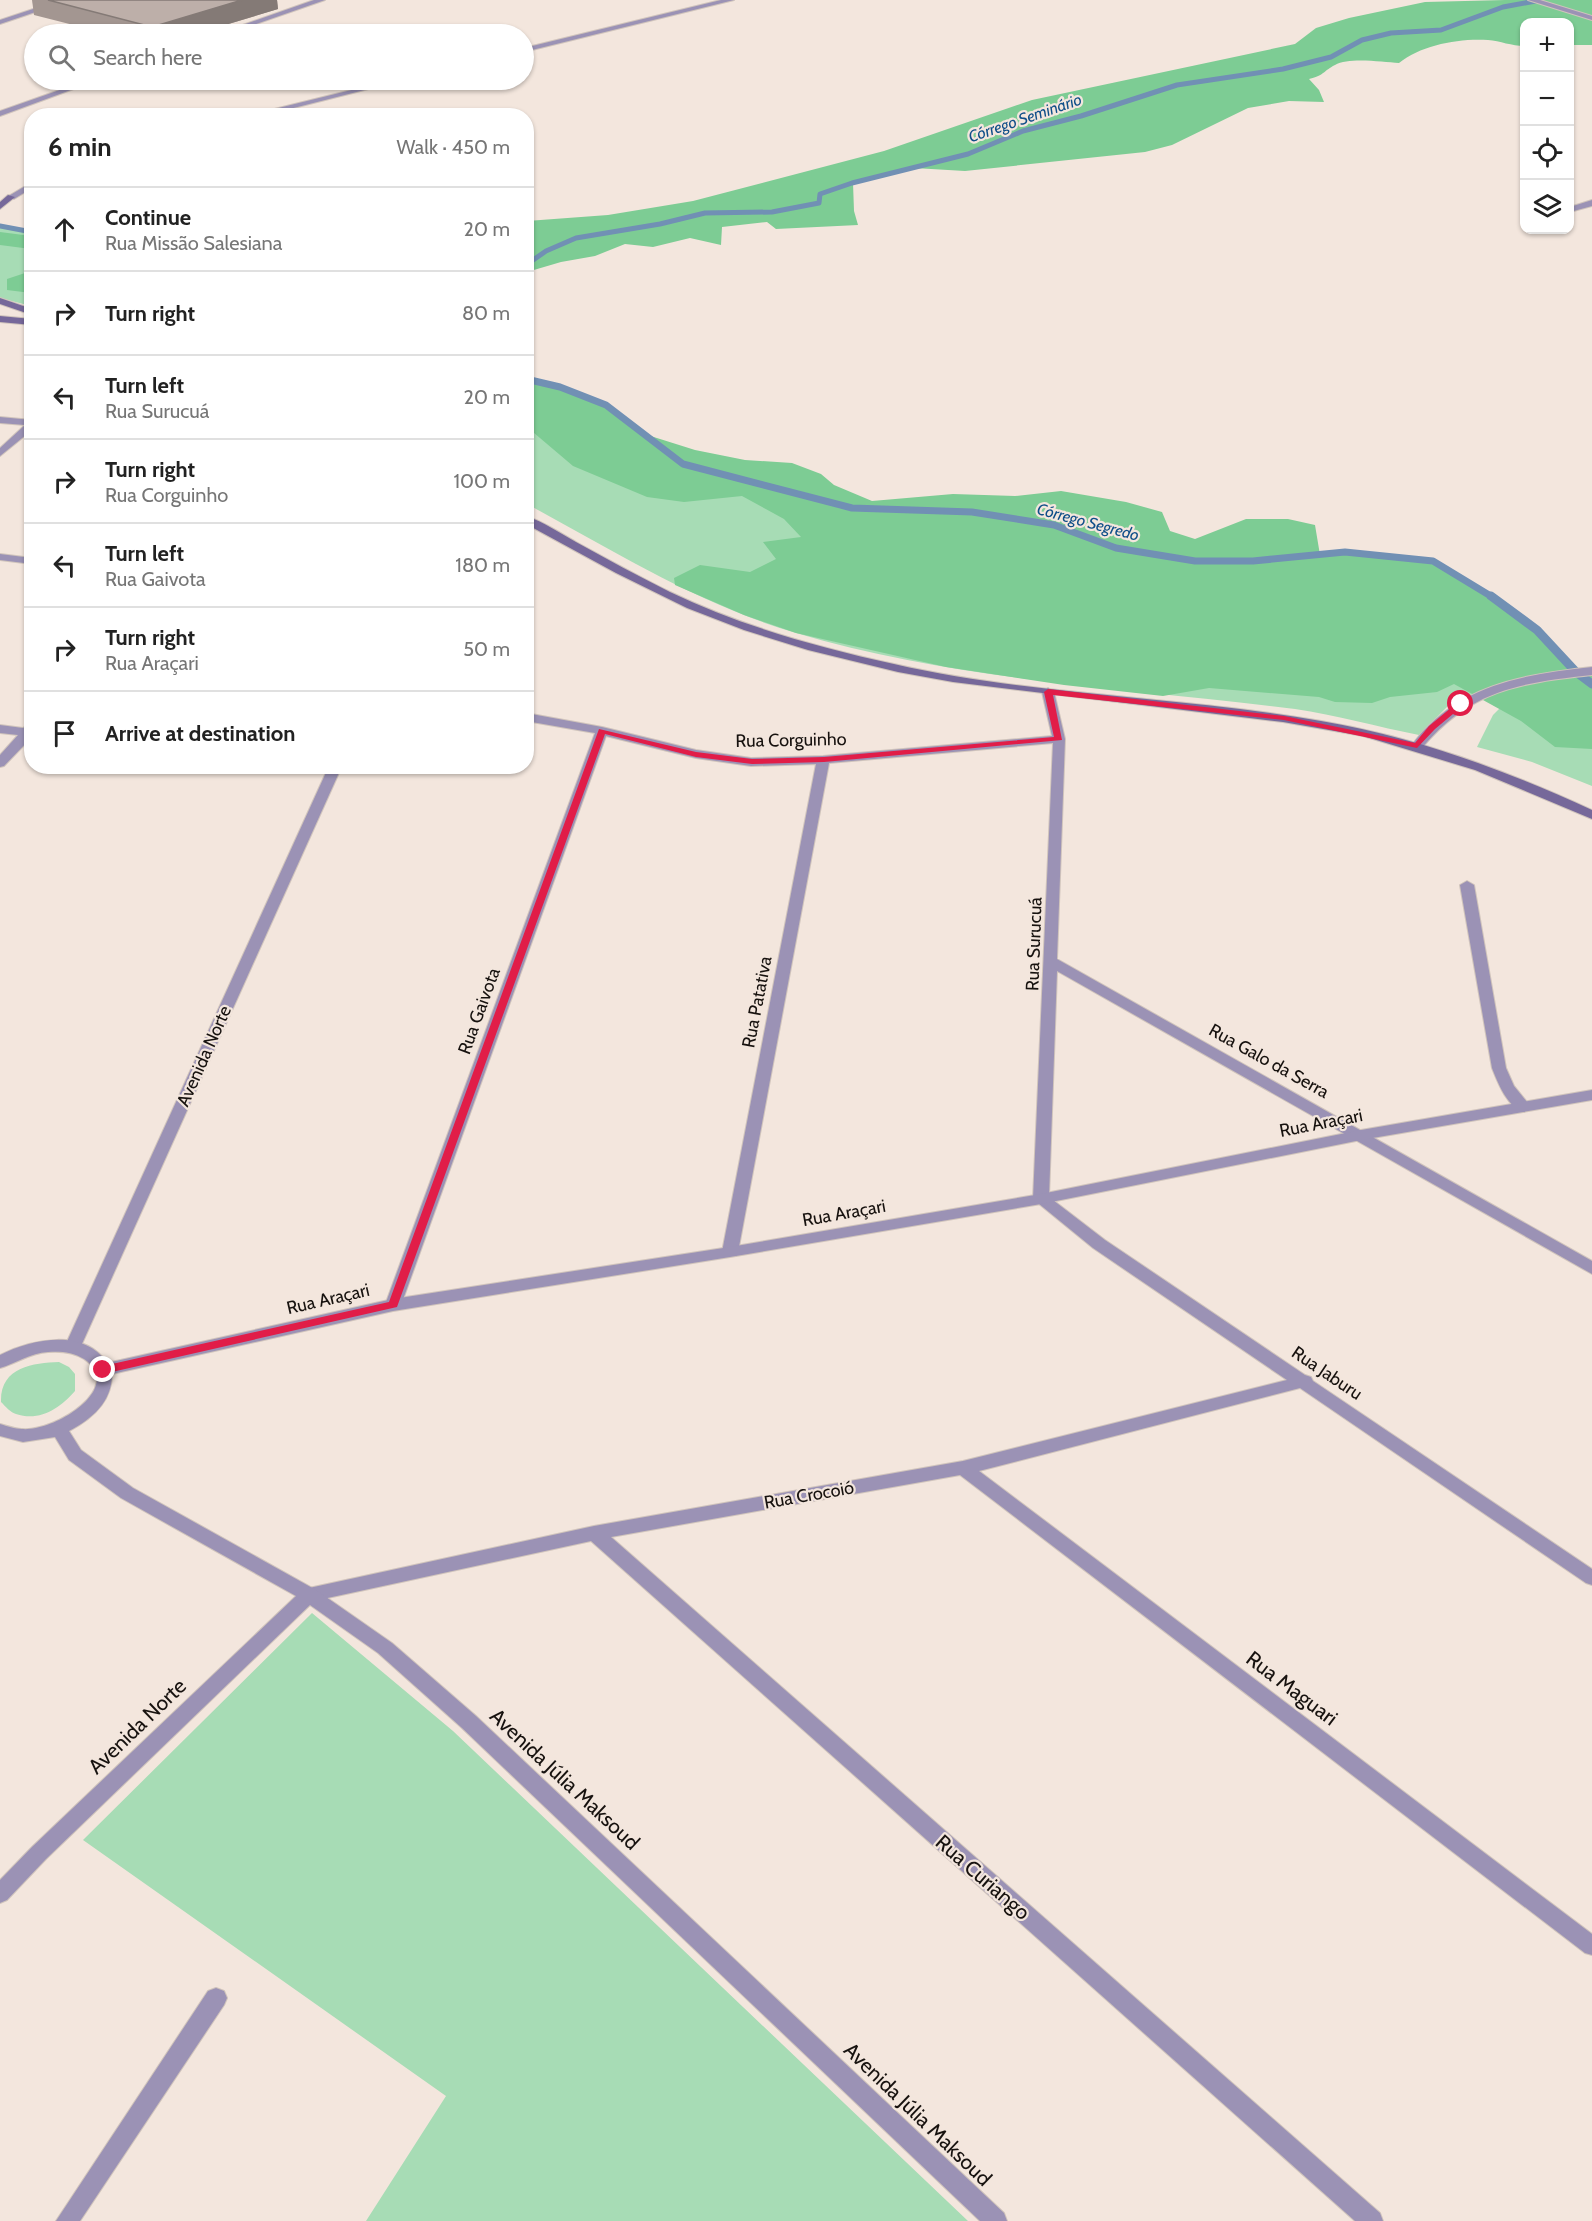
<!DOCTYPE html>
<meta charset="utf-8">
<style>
:root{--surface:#fff;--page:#f2f2f2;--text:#222;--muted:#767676;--line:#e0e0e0}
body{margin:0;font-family:Cabin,sans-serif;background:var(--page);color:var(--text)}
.controls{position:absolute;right:18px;top:18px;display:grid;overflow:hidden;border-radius:12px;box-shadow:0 2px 4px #0004}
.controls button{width:54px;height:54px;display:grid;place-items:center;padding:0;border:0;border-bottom:2px solid var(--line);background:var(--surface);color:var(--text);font:30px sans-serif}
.stop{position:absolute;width:18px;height:18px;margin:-14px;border:4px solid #e11d48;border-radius:50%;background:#fff}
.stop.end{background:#e11d48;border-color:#fff;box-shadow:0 2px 6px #0008}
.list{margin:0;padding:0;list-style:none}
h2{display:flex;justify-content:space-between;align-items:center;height:78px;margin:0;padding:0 24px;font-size:26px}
h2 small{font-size:20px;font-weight:400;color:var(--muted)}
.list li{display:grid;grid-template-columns:39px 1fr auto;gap:18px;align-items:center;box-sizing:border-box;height:84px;padding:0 24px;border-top:2px solid var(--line)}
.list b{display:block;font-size:22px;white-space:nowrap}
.list p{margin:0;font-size:20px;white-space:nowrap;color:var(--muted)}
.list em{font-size:20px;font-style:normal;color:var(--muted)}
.icon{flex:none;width:33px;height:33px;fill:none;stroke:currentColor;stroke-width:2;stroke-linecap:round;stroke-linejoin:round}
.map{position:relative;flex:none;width:1592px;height:2221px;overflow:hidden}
.search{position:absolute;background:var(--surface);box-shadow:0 2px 4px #0004;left:24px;top:24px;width:510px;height:66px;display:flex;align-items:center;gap:15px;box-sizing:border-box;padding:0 21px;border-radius:33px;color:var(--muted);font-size:22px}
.panel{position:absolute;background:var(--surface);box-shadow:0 2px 4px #0004;left:24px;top:108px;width:510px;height:666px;border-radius:24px}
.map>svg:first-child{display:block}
.green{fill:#a7dcb5}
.forest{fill:#7dcc94}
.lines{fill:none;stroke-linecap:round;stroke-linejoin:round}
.stream-far2{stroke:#7190b4;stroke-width:5}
.stream-far1{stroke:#7190b4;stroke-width:7}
.stream{stroke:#7190b4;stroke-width:9}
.service-casing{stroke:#d0c4bc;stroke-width:2}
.minor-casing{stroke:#d0c4bc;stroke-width:2}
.tertiary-casing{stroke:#d0c4bc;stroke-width:2}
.secondary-casing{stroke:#d0c4bc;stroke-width:2}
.service{fill:#9b92b5;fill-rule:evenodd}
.minor{fill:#9b92b5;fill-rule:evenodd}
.tertiary{fill:#9b92b5;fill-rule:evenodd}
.secondary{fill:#76689a;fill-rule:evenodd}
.wall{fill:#a39691}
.shaded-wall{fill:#847a76}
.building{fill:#bdafa9;stroke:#847a76;stroke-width:1.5}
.route{fill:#e11d48}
.labels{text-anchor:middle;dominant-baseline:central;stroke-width:4.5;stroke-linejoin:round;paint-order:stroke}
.far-water-label{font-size:16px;font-style:italic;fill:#0f4e88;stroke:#f3e6dd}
.street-label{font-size:18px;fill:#17120f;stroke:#f3e6dd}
.near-street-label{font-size:21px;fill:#17120f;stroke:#f3e6dd}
</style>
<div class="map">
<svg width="1592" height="2221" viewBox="0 0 1592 2221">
<rect width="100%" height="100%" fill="#f3e6dd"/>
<path class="green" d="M0,226L31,233V306L0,298Z
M527,379L560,387L606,405L641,433L852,508L1253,561L1345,552L1433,561L1480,588L1537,630L1574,670L1592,667V786L1532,762L1477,747L1493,715L1518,690L1514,680L1452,702L1419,735C1378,727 1336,715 1295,709C1128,688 958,681 796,633C700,605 614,551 527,504Z
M59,1362L69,1367L75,1374V1391C60,1408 40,1422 16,1414C11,1413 5,1406 1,1402C0,1367 33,1363 59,1362Z
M312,1613L453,1731L968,2221H366L446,2096L83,1840Z"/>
<path class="forest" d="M1505,0H1592V45H1570V22H1524V46C1512,46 1500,41 1488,40C1459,38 1421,45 1399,63C1382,62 1349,57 1335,65C1323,71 1325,75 1309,79L1319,90L1324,102L1289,101L1248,108L1172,145L1145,152L965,171L914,168L853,183L854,211L858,225L776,229L767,222L722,227L721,245L690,238L653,247L625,244L595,256L561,262L527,272V221L608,215L693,201L884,151L1032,100L1295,44L1316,28L1349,18L1425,2Z
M0,232L31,236V249L0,245Z
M31,271V293L7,290V279Z
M527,379L560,387L606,405L641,433L695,450L745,460L792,463L821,474L834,485L872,501L953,494L1015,496L1061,491L1126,502L1162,512L1170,531L1195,539L1246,519H1288L1315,525L1320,555L1345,552L1433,561L1480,588L1537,630L1581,674L1592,673V749L1555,747L1521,721L1454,684L1437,692L1390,697L1372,703L1335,702L1319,697L1209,688L1163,696L1064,685L946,667L796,633L744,615L675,585L674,578L700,565L750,572L776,559L763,542L801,537L784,519L742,496L684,502L647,497L573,466L527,427Z"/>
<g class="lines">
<path class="stream-far2" d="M0,226L32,232
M526,265L546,251L576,238L660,224L705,213L772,212L819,203L820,194L852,183L968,154L1023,131L1081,116L1177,85L1283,69L1331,57L1362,40L1391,33L1441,30L1503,7L1541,0"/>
<path class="stream-far1" d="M526,265L529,263
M526,379L560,387L606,405L683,464L852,508L972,512L1054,525L1116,548L1195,561H1253L1345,552L1433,561L1494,598"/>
<path class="stream" d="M1491,596L1537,630L1576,672L1592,684"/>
<g class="service-casing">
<path id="service" d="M1467,881L1474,885L1506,1068L1514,1086L1531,1107L1524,1112C1507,1107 1498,1083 1492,1068L1460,885Z
M216,1988L224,1991L227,1998L224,2005L80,2221H56L208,1991Z"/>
</g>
<g class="minor-casing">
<path id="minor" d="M60,0H71L0,24V20Z
M314,0H325L227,34H217Z
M88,80H98L0,116V111Z
M1592,200V206L1570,212V207Z
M0,417L32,420V430L0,456V448L25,425L0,423Z
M0,554L32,558V564L0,560Z
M1048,688L1054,692L1065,739L1057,959L1592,1261V1274L1057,971L1049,1197L1105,1240L1305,1375L1311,1377L1313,1381L1592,1569V1585L1586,1583L1300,1388L979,1471L1592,1934V1955L1585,1953L960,1475L611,1537L1380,2213L1383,2221H1355L591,1541L309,1602L302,1600L300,1595L302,1590L309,1588L594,1526L963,1461L1287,1380L1093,1248L1033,1199L1053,743L829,763L738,1252L736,1256H724L722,1252L816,764L751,766L696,758L606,736L401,1305L399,1309H387L385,1305L595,733L526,721V713L602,727L696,750L751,758L823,756L1052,736L1042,692Z
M32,722V737L4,766L0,767V755L18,735L0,733V725L23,728Z
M329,766H342L81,1346L79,1350H67L65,1346Z"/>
</g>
<g class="tertiary-casing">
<path id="tertiary" d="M721,0H734L524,52V48Z
M1528,0H1540L1592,16V20Z
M392,80H404L262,116H246Z
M32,182V188L14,199L7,197Z
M1592,667V675C1519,683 1470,690 1421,749H1413L1411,746C1456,685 1521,675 1592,667Z
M1592,1090V1100L1361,1140L1041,1204L730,1257L393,1311L112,1374C112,1402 92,1419 69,1431L81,1450L133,1488L316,1590L392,1643L476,1716L1004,2213L1007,2221H980L462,1728L378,1653L310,1605L46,1859L7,1900L0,1903V1880L32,1847L296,1596L121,1498L69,1460L55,1437L23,1442L0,1436V1424C7,1426 15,1429 22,1429C55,1432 126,1387 84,1359C73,1352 60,1351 48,1352C30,1353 17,1363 0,1368V1355C32,1339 84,1328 107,1363L393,1299L730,1247L1041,1194L1361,1130Z"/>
</g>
<g class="secondary-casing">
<path id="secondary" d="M8,195L15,197L0,209V202Z
M0,298L32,309V315L0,304Z
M0,316L32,319V325L0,322Z
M526,516C544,522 560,533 576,542C607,559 638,576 670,592C741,626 817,647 894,664C1034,696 1180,696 1321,721C1416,737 1505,770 1592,810V819L1475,770L1363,736L1283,722L953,682L898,672L808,650L744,630L687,608L616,573L526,524Z"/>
</g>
<use href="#service" class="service"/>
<use href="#minor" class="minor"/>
<use href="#tertiary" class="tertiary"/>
<use href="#secondary" class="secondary"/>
</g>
<path class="wall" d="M32,0H277L278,9L195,34H109L34,15Z"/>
<path class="shaded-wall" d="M242,0H277L278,9L195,34H154L152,27Z"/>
<path class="building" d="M48,0H242L152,27Z"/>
<path class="route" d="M1048,689L1284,716L1415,743L1429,726L1458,702L1465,704L1435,729L1417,748L1284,720L1053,695L1062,740L824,762L752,764L696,757L605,734L397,1307L103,1374L99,1373V1367L103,1366L389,1302L599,729L696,752L752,759L824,757L1054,737L1044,692Z"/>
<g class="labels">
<g class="far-water-label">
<text transform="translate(1025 118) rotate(-19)">Córrego Seminário</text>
<text transform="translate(1088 522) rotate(15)">Córrego Segredo</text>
</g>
<g class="street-label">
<text transform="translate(791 740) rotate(-1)">Rua Corguinho</text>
<text transform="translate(1034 944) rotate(-88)">Rua Surucuá</text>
<text transform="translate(757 1002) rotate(-79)">Rua Patativa</text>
<text transform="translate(479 1011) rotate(-70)">Rua Gaivota</text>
<text transform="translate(204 1056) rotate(-66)">Avenida Norte</text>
<text transform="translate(1269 1061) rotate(29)">Rua Galo da Serra</text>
<text transform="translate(1321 1123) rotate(-11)">Rua Araçari</text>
<text transform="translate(844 1213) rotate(-10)">Rua Araçari</text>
<text transform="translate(328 1299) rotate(-13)">Rua Araçari</text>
<text transform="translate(1327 1373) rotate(34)">Rua Jaburu</text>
<text transform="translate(809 1495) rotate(-10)">Rua Crocoió</text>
</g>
<g class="near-street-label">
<text transform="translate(1292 1688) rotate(37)">Rua Maguari</text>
<text transform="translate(137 1726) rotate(-44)">Avenida Norte</text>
<text transform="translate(565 1779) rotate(43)">Avenida Júlia Maksoud</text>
<text transform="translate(983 1877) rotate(41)">Rua Curiango</text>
<text transform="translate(918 2114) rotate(44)">Avenida Júlia Maksoud</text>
</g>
</g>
</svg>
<div class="controls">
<button>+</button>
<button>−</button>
<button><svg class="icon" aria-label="locate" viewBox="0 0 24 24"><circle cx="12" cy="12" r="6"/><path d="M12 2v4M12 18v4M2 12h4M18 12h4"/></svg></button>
<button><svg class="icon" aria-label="layers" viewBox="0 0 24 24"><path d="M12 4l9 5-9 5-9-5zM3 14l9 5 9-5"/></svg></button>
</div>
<div class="stop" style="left:1461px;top:704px"></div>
<div class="stop end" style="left:103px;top:1370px"></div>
<div class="search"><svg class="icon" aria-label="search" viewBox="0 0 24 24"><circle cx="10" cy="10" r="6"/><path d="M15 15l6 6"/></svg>Search here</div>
<section class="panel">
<h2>6 min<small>Walk · 450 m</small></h2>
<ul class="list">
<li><svg class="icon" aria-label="ahead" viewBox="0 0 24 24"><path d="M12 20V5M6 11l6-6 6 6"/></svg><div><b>Continue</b><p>Rua Missão Salesiana</p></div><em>20 m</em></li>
<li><svg class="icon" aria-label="right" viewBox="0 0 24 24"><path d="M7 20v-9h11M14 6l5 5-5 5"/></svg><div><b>Turn right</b></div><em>80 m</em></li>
<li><svg class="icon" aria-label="left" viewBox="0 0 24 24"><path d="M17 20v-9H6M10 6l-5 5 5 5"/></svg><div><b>Turn left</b><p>Rua Surucuá</p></div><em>20 m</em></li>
<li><svg class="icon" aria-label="right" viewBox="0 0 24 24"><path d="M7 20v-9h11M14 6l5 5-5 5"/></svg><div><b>Turn right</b><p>Rua Corguinho</p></div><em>100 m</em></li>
<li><svg class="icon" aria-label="left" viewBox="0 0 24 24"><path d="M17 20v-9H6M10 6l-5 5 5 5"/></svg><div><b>Turn left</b><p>Rua Gaivota</p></div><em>180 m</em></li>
<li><svg class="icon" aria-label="right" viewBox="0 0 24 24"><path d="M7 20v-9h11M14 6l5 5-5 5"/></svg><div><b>Turn right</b><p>Rua Araçari</p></div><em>50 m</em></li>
<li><svg class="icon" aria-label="arrive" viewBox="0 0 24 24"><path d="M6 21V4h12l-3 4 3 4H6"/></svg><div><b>Arrive at destination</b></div></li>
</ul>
</section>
</div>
